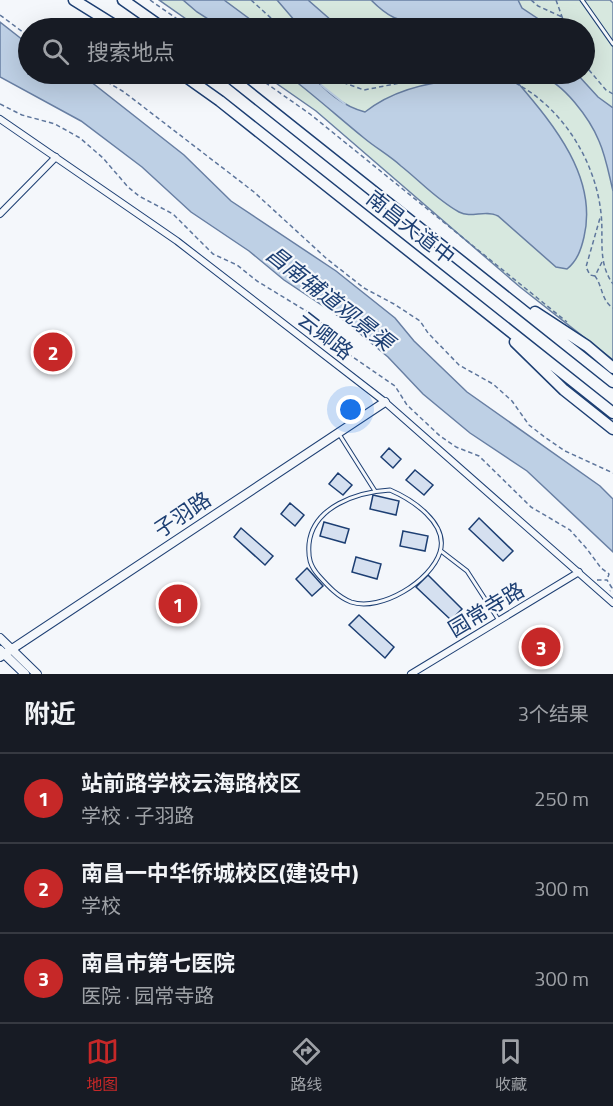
<!DOCTYPE html>
<html lang="zh">
<meta charset="utf-8">
<style>
:root{--surface:#171b24;--page:#242831;--text:#f1f3f6;--muted:#9ea1a6;--line:#363941;--accent:#c62828}
body{margin:0;font-family:"Titillium Web","Noto Sans SC",sans-serif;background:var(--page);color:var(--text)}
.you{position:absolute;left:351px;top:410px;width:21px;height:21px;margin:-15px;border:4px solid #fff;border-radius:50%;background:#1a73e8;box-shadow:0 0 0 9px #1a73e833}
.badge{display:grid;place-items:center;width:39px;height:39px;border-radius:50%;background:var(--accent);color:#fff;font-size:20px;font-weight:700}
.pin{position:absolute;translate:-50% -50%;border:3px solid #fff;box-shadow:0 2px 6px #0006}
.list{margin:0;padding:0;list-style:none}
h2{display:flex;justify-content:space-between;align-items:center;height:78px;margin:0;padding:0 24px;font-size:26px}
h2 small{font-size:20px;font-weight:400;color:var(--muted)}
.list li{display:grid;grid-template-columns:39px 1fr auto;gap:18px;align-items:center;box-sizing:border-box;height:90px;padding:0 24px;border-top:2px solid var(--line)}
.list b{display:block;font-size:22px;white-space:nowrap}
.list p{margin:0;font-size:20px;white-space:nowrap;color:var(--muted)}
.list em{font-size:20px;font-style:normal;color:var(--muted)}
.icon{flex:none;width:33px;height:33px;fill:none;stroke:currentColor;stroke-width:2;stroke-linecap:round;stroke-linejoin:round}
.map{position:relative;flex:none;width:613px;height:674px;overflow:hidden}
.search{position:absolute;background:var(--surface);box-shadow:0 6px 24px #0002;left:18px;right:18px;top:18px;height:66px;display:flex;align-items:center;gap:15px;box-sizing:border-box;padding:0 21px;border-radius:33px;color:var(--muted);font-size:22px}
.sheet{height:348px;background:var(--surface)}
nav{display:flex;justify-content:space-around;align-items:center;box-sizing:border-box;height:84px;border-top:2px solid var(--line);background:var(--surface);font-size:16px;color:var(--muted)}
nav a{display:grid;justify-items:center;gap:3px}
nav .on{color:var(--accent)}
.map>svg:first-child{display:block}
.green{fill:#d7e8df;stroke:#687fa3;stroke-width:1.5}
.water{fill:#bed0e5;stroke:#687fa3;stroke-width:1.5}
.lines{fill:none;stroke-linecap:round;stroke-linejoin:round}
.stream{stroke:#bed0e5;stroke-width:2}
.building{fill:#d5e0f0;stroke:#1d3f73;stroke-width:1.5}
.service-casing{stroke:#1d3f73;stroke-width:5}
.minor-casing{stroke:#1d3f73;stroke-width:8}
.tertiary-casing{stroke:#1d3f73;stroke-width:10}
.trunk-casing{stroke:#1d3f73;stroke-width:13}
.path{stroke:#5e769c;stroke-width:1.5;stroke-dasharray:4.5 3;stroke-linecap:butt}
.service{stroke:#f4f7fb;stroke-width:3}
.minor{stroke:#f4f7fb;stroke-width:6}
.tertiary{stroke:#f4f7fb;stroke-width:8}
.trunk{stroke:#f4f7fb;stroke-width:10}
.labels{text-anchor:middle;dominant-baseline:central;stroke-width:4.5;stroke-linejoin:round;paint-order:stroke}
.street-label{font-size:21px;fill:#1d3f73;stroke:#f4f7fb}
.water-label{font-size:22px;font-style:italic;fill:#1d3f73;stroke:#f4f7fb}
</style>
<div class="map">
<svg width="613" height="674" viewBox="0 0 613 674">
<rect width="100%" height="100%" fill="#f4f7fb"/>
<path class="green" d="M159,0H610L613,3V360L520,287L316,111L263,74H584V28H199Z"/>
<path class="water" d="M183,0H224L262,28H222L197,12Z
M277,0H308L340,28H305L295,21Z
M371,0H518L522,8L552,28H476C461,15 446,20 429,23L431,28H424L422,20C400,25 386,15 371,0Z
M0,22L28,44V74H81L184,155L231,201L336,271L395,318L414,341L467,392L600,486L613,499V552L527,471L470,433L423,394L388,357L341,318L284,280L249,251L191,212L142,167L81,121L0,77Z
M286,74H310C326,91 342,106 365,112C393,90 427,82 462,80C473,80 484,83 494,79L498,74H577L598,97L613,108V191C609,175 606,157 599,141C590,119 563,82 540,76C532,75 524,73 517,78L518,83C554,125 598,178 584,237C581,250 577,261 567,269L556,267L498,216C484,209 472,219 459,212C437,200 420,181 401,166C390,156 376,148 364,138C338,117 313,94 286,74Z"/>
<g class="lines">
<path class="stream" d="M321,85L345,104"/>
</g>
<path class="building" d="M389,448L401,459L393,468L381,457Z
M415,470L433,485L424,495L406,480Z
M338,473L352,485L343,495L329,484Z
M373,495L399,501L396,515L370,509Z
M290,503L304,515L295,526L281,514Z
M479,518L513,551L503,561L469,529Z
M324,522L349,529L345,543L320,536Z
M241,528L273,556L265,565L234,537Z
M403,531L428,536L425,551L400,546Z
M356,557L381,564L377,579L352,572Z
M307,568L323,586L312,596L296,579Z
M428,575L462,609L451,620L416,587Z
M359,615L394,647L385,658L349,625Z"/>
<g class="lines">
<g class="service-casing">
<path id="service" d="M582,0L613,44
M339,434L375,491
M390,490C411,499 449,523 440,552C431,581 381,612 351,602C338,597 328,586 319,576C310,566 308,558 309,544C313,506 358,492 390,490Z
M441,551L467,571L498,619"/>
</g>
<g class="minor-casing">
<path id="minor" d="M0,119L177,241L385,402L613,603
M0,214L56,157
M411,674L579,572"/>
</g>
<g class="tertiary-casing">
<path id="tertiary" d="M0,638L37,674
M0,650L25,674
M0,657L385,402"/>
</g>
<g class="trunk-casing">
<path id="trunk" d="M74,0L119,28
M123,0L163,28
M182,74L220,101L613,413
M226,74L613,382
M535,312L587,346L613,368
M515,342L564,390L613,429"/>
</g>
<path class="path" d="M150,0L190,28
M251,0L282,28
M531,0L538,6L562,17
M556,0L566,28
M0,15L28,36
M584,64L606,90L613,94
M94,74L124,92L254,192L327,259L364,288L394,304L420,321L428,333L459,365L493,384L512,401L529,425L546,438L565,451L613,473
M253,74L310,114L567,322
M331,74L339,81L364,90L446,74
M479,74C488,75 498,76 507,79C559,102 595,158 601,213C604,238 597,262 613,284
M0,104L22,115L55,124L80,138L103,158L128,187L139,196L173,214L213,254L237,265L257,281L316,317L350,355L395,386L407,405L440,436L456,447L479,456L531,507L570,530L587,549L601,568L609,574L607,580
M602,262L595,276C603,287 601,300 613,308
M595,276L590,275L586,267L600,218
M597,580H607L612,588L610,591"/>
<use href="#service" class="service"/>
<use href="#minor" class="minor"/>
<use href="#tertiary" class="tertiary"/>
<use href="#trunk" class="trunk"/>
</g>
<g class="labels">
<g class="street-label">
<text transform="translate(411 227) rotate(38)">南昌大道中</text>
<text transform="translate(326 335) rotate(38)">云卿路</text>
<text transform="translate(182 514) rotate(-34)">子羽路</text>
<text transform="translate(486 609) rotate(-31)">园常寺路</text>
</g>
<g class="water-label">
<text transform="translate(330 298) rotate(38)">昌南辅道观景渠</text>
</g>
</g>
</svg>
<div class="you"></div>
<div class="pin badge" style="left:178px;top:604px">1</div>
<div class="pin badge" style="left:53px;top:352px">2</div>
<div class="pin badge" style="left:541px;top:647px">3</div>
<div class="search"><svg class="icon" aria-label="search" viewBox="0 0 24 24"><circle cx="10" cy="10" r="6"/><path d="M15 15l6 6"/></svg>搜索地点</div>
</div>
<section class="sheet">
<h2>附近<small>3个结果</small></h2>
<ul class="list">
<li><span class="badge">1</span><div><b>站前路学校云海路校区</b><p>学校 · 子羽路</p></div><em>250 m</em></li>
<li><span class="badge">2</span><div><b>南昌一中华侨城校区(建设中)</b><p>学校</p></div><em>300 m</em></li>
<li><span class="badge">3</span><div><b>南昌市第七医院</b><p>医院 · 园常寺路</p></div><em>300 m</em></li>
</ul>
</section>
<nav>
<a class="on"><svg class="icon" aria-label="map" viewBox="0 0 24 24"><path d="M3 6l6-2 6 2 6-2v14l-6 2-6-2-6 2zM9 4v14M15 6v14"/></svg>地图</a>
<a><svg class="icon" aria-label="directions" viewBox="0 0 24 24"><path d="M12 3l9 9-9 9-9-9zM9 14v-3h6M13 9l2 2-2 2"/></svg>路线</a>
<a><svg class="icon" aria-label="saved" viewBox="0 0 24 24"><path d="M7 4h10v16l-5-4-5 4z"/></svg>收藏</a>
</nav>
